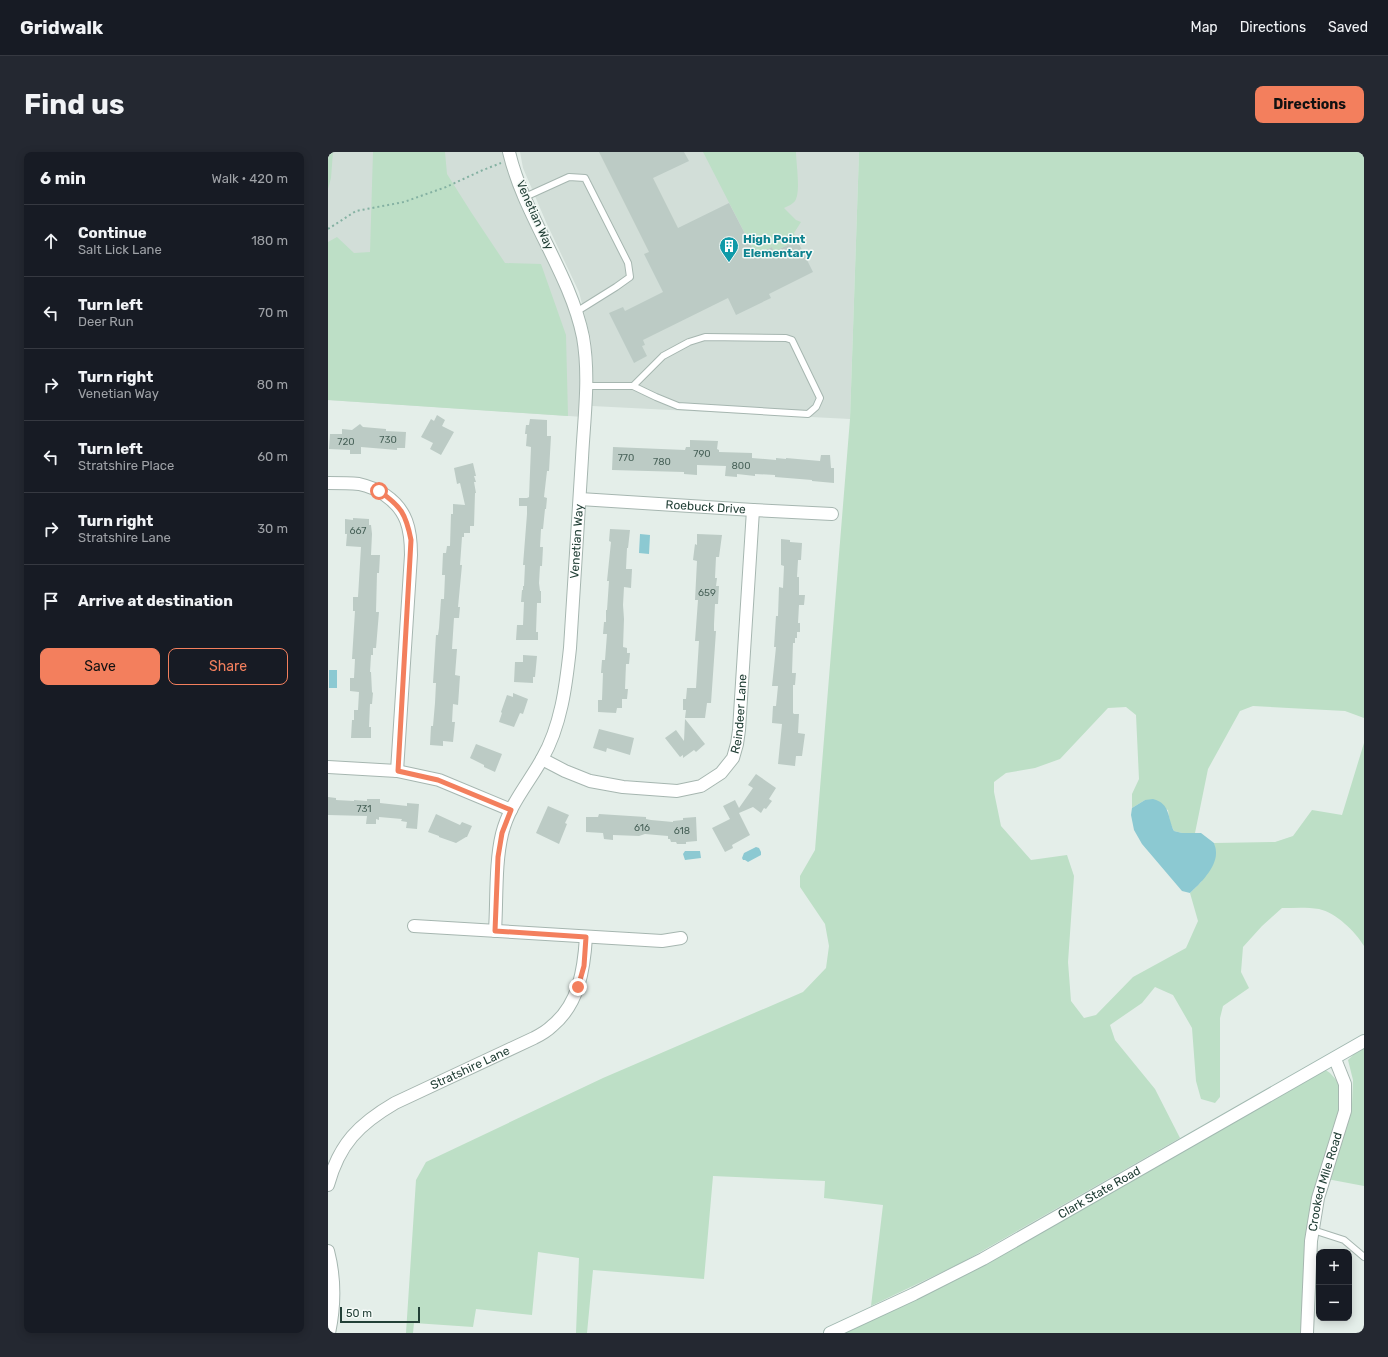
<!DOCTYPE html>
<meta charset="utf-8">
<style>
:root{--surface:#171b24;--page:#242831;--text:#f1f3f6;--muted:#9ea1a6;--line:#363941;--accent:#f37f5d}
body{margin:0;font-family:Rubik,sans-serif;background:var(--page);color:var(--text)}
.controls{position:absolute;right:12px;bottom:12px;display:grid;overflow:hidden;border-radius:8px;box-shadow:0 2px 10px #0003}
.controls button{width:36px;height:36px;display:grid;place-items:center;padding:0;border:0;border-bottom:1px solid var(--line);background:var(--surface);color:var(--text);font:20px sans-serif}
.scale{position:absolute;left:12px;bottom:10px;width:80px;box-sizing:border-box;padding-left:4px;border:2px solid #234037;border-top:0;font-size:11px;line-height:14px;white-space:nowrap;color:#234037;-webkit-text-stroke:3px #f5faf7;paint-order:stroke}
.stop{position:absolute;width:12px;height:12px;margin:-9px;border:3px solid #f37f5d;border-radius:50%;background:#fff}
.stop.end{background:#f37f5d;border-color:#fff;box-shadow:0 1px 4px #0008}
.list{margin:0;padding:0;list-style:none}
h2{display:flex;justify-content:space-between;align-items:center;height:52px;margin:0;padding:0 16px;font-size:17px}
h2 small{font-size:13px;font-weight:400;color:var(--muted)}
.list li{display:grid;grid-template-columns:26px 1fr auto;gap:12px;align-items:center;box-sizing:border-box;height:72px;padding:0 16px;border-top:1px solid var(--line)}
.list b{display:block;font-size:15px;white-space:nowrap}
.list p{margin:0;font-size:13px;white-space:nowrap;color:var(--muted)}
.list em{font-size:13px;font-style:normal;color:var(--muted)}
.actions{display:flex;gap:8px;padding:12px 16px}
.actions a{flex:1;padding:9px 0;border:1px solid var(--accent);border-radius:8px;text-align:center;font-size:14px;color:var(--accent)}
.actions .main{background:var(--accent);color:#111}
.icon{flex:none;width:22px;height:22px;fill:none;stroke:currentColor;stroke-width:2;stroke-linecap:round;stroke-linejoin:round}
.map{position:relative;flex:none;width:1036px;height:1181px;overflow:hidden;border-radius:8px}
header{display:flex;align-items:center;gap:24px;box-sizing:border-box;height:56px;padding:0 20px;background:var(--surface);border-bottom:1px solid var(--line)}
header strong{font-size:19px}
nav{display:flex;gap:22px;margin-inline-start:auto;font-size:14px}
.intro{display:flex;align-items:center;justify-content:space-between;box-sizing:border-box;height:96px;padding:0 24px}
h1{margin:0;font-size:28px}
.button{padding:10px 18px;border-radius:8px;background:var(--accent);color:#111;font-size:14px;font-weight:700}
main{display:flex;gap:24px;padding:0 24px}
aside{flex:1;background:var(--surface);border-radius:8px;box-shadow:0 2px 10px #0003}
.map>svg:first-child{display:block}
.built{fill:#d2ded8}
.green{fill:#bddfc6}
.water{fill:#8cc9d2}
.building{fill:#bccbc5}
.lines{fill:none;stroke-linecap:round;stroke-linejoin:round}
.service-casing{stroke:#a6b6b0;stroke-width:8}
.minor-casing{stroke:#a6b6b0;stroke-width:14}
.secondary-casing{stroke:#a2b9b1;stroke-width:14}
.path{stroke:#84b1a2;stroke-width:2;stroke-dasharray:2 3;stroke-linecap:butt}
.service{stroke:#fff;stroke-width:6}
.minor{stroke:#fff;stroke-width:12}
.secondary{stroke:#fff;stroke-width:12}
.route{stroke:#f37f5d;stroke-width:5}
.labels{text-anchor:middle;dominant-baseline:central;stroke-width:3;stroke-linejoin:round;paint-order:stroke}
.number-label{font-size:10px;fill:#49635a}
.street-label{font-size:12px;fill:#234037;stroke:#f5faf7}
.culture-label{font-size:12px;font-weight:bold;fill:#0d838f;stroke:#f5faf7;text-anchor:start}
</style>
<header>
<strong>Gridwalk</strong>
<nav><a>Map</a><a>Directions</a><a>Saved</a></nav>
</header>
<div class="intro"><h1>Find us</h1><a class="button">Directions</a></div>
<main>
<aside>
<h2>6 min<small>Walk · 420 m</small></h2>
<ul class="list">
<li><svg class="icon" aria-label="ahead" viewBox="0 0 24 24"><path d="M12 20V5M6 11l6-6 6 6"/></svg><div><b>Continue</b><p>Salt Lick Lane</p></div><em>180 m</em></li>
<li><svg class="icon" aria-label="left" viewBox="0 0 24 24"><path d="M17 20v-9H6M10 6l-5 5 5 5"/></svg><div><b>Turn left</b><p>Deer Run</p></div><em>70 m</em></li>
<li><svg class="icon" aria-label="right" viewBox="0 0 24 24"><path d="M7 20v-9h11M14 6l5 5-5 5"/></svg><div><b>Turn right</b><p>Venetian Way</p></div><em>80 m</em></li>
<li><svg class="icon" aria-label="left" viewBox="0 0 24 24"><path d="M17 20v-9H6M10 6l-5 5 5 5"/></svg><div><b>Turn left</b><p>Stratshire Place</p></div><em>60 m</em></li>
<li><svg class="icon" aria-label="right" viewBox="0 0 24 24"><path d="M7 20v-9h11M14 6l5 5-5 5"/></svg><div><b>Turn right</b><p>Stratshire Lane</p></div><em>30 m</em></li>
<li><svg class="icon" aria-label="arrive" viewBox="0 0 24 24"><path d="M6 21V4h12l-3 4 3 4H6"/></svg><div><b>Arrive at destination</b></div></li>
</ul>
<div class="actions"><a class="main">Save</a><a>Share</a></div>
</aside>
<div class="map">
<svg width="1036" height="1181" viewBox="0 0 1036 1181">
<rect width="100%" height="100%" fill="#e4eee9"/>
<path class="built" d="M0,0H181L248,160L256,265L0,248Z
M192,0H531L522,267L264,254L265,216L263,188L251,140L218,70L195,16Z"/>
<path class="green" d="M0,0H5L3,26L0,37Z
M45,0H117L119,22L143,60L177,111L213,112L238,183L240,264L0,248V90L9,85L26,101L42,100Z
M375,0H468C468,11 473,40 467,49C465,52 460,54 456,56L468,68L473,70L466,81L469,88L446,100L444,95L428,103Z
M531,0H1036V566L1017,559L925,554L912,559L880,617L867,681H854L846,679L842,671L840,658L817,648L804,656V642L811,627L808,563L798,555L780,556L732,607L707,616L678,621L666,630V640L673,674L703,708L739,703L746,724L740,810L743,849L756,866L768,863L805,825L858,796L870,769L862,741L873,730L888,702L886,691L947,690L965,684L984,658L1014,663L1036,591V794C1027,779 1008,761 991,757C979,755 966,756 954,756L934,774L915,795L913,820L921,836L895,854L892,866V945L887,951L873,947L868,929L864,876L845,843L827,835L814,851L782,873L787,888L827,937L852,986L633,1111L543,1154L555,1053L496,1046L497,1029L385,1024L376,1127L265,1118L259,1181H248L251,1106L210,1100L204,1163L148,1157L145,1175L86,1171L85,1181H78L88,1028L98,1010L275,926L475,840L498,816L501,794L497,772L472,735V724L487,698L522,267Z
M1036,896V1034L999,1027L1024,952L1025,928L1020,908L1026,902Z
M996,917L1002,921L1011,931L1012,958L991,1025L975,1181H515Z"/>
<path class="water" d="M312,382L322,383L321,402L311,401Z
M1,518H9V536H1Z
M825,647C843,652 839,665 846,679L854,681H873L886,691C887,694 888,697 888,700C889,715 872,732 862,741L854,739L814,692L806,678L803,663L804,656L817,648Z
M428,695L431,696L433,700V703L420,710L417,708H415L414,706L416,701Z
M357,699H372L373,706L357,708L355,702Z"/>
<path class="building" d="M271,0H356L361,9L325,26L350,76L401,51L428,103L444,95L446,100L469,88L485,120L441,142L443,146L408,163L400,146L315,188L317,193L314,194L319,204L306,211L281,161L295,155L297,159L335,140L316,102L321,100Z
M109,263L117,268L114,274L126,280L113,303L102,297L105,291L93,285L103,267L106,269Z
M202,267L219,268V284H223L221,319H219L216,345L219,346L218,357H217L215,377H213L212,395H215L214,414H212L211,431L212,439H213V451H209L208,480H210V488H188L189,473H195L196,450H193L194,438H195V434H196L197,413H195L199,362V354H191V346H199L201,345L203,295L198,294L199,282H197L198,273H201Z
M32,272L35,275L58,277V279L78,280L77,296H69V298L33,295V302H22V298L1,297L2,282H14V277L24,278Z
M362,288L390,289L389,297L391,298V300L424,301V306L448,308V306L458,307V306L492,309L493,303H502L503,316H506V331L484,329V328L447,325V323L427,322V324L409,322V325L397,324L398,314L369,313V323L356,322V320L284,318L285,295L357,298L358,295H362Z
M145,311L148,324H146L148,330H146L148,341H147L146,374H142V381H136V385H134L132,413H134L130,455H132L131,466H126L124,497H129L127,523L132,524L130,553L125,552L124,570H127L125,590L115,589V594L102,593L103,574H105L107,551L108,531H105L108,483H110L111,476L113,447H116L117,423H114L115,401H118L119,394H122L123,362H125V352L137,353L132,331L129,332L126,316Z
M25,366L41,367V373H43L44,382L43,403H52L51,421H49L48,460H51L48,496H45V503H43L42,520H43L44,540L45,541L44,552H42L41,575H43V586H23L24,568H26V558H30L31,540L22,539V526H26L27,507H24L27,459H25V445H30L33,395L18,394L19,382H17V367L25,368Z
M282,377L302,378L300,396H299L298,417H304L303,436L296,435L295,453L296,467L295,495L299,496V501H302L301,512H298L297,537H300L299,547H294V556H289L288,561L270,560V548H274L275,521H273L274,508H277L279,482H275L276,470H278V458H279L281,429H279L283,390L281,389Z
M369,382L394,383L391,405H388L387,426H389L388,434H391L390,452H387L386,472V479H388L383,551H379L377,566H357L358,558H355V547H358L359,536H368L371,489H367L370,448H367L369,409L365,408L367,392L369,393Z
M453,387L462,388V390L474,391L473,408H470L469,425H471V443H477L476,453H471L470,471H472V480H469V486H467V491H465L464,521H468L467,533H465V561L466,562H471L470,581L477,582L474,604H468L467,614L450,612L454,572L444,571L445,554H448L450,534H444L448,495H446L448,464H450L451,435L455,436L456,414L453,413Z
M195,503L209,504L207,525H205V531L186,530L187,510H195Z
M185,541L200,547L195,562L192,561L186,575L171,570L174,561L173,560L179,543L185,545Z
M357,567L377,592L368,600L366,598L355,606V603L352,605L337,586L348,578L356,589Z
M271,577L306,586L302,603L279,596L278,600L265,596Z
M148,592L174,602L167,620L156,615V613L142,606Z
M428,622L448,636L441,647L444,649L438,657L436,656L433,661L425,655L411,661L422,683L404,693L405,696L397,700L384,676L402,667L395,654L407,648L411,656L425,636L420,633Z
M0,645L8,646V648L26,649V648L39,649V647H52V651L79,654V651L91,652L89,677L78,676L79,670L73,669L74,667L51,665V668L48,667V672H38L39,664L0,663Z
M220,654L241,663L237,671L239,672L231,692L208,681Z
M108,662L132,673L134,670L144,674L139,685H138L128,691L111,685V684L100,680Z
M271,662L318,665V667L323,668L345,670V669L355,668V666L368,665L369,689L358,690V692H349L348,690H343L342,687H340V684L317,682L311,684L285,683V688L276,687L275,681L258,680V665H270Z"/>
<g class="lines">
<g class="service-casing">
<path id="service" d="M197,45L241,25L257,26L300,111L302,125L288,135L248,160
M258,234H305L328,245L350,254L480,262L488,255L492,246L464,188L458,186L377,185L361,190L335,204L305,234
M985,1078L1016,1088L1036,1105"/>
</g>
<g class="minor-casing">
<g id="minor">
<path d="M0,331C10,331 21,331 31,332C40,334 50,338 57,343C79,358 83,377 83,403L69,619"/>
<path id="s1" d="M252,347L425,358L504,362"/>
<path id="s2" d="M214,607L237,619L262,629L295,635L349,639L373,634L393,621L405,606L409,592L411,578L425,358"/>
<path d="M0,615L69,619L111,628L183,658"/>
<path d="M86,774L334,789L353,786"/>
<path id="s3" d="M167,779C169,748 167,711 174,682C181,653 200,632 214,607C233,574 238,534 242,496C246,433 250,369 254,306C256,266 262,225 255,185C242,121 196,64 181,0"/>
<path id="s4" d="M0,1033C11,992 31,972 67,951L206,886C212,883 219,879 224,874C251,852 256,817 258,785"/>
<path d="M0,1099C7,1126 7,1153 1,1181"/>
<path id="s5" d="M979,1181L983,1089L990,1046L1017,959V932L1007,907"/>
</g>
</g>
<g class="secondary-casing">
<g id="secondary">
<path id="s6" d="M502,1181L586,1142L655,1107L1036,889"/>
</g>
</g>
<path class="path" d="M0,77L28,59L76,50L118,35L155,18L173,11"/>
<use href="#service" class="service"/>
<use href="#minor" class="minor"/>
<use href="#secondary" class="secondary"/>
</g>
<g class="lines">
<path class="route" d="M51,339C73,354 78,362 83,388L70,619L110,628L183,658L174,681L170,705L167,779L258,785L256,814L250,835"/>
</g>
<defs>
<g id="building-pin" transform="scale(1)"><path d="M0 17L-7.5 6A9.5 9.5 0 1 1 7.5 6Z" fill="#0f9aa8" stroke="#f5faf7"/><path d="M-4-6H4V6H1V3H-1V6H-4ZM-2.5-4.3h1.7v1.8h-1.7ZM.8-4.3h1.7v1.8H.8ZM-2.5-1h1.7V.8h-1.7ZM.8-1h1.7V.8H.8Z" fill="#fff"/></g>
</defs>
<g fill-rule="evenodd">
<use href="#building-pin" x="401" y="94"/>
</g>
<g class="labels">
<g class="number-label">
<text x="60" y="288">730</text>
<text x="18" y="290">720</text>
<text x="374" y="302">790</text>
<text x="298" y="306">770</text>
<text x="334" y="310">780</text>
<text x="413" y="314">800</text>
<text x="30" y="379">667</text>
<text x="379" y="441">659</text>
<text x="36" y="657">731</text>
<text x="314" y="676">616</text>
<text x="354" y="679">618</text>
</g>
<g class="street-label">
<text transform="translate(207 63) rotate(66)">Venetian Way</text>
<text stroke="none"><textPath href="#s1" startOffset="126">Roebuck Drive</textPath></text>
<text stroke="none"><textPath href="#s3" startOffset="405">Venetian Way</textPath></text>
<text stroke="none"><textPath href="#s2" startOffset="253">Reindeer Lane</textPath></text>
<text stroke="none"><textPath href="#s4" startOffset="192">Stratshire Lane</textPath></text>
<text stroke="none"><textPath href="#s5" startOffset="153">Crooked Mile Road</textPath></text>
<text stroke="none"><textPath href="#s6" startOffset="304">Clark State Road</textPath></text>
</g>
<g class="culture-label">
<text x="415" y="87">High Point<tspan x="415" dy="14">Elementary</tspan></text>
</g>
</g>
</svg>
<div class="controls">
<button>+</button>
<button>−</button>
</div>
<div class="scale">50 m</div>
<div class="stop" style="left:51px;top:339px"></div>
<div class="stop end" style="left:250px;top:835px"></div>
</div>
</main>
